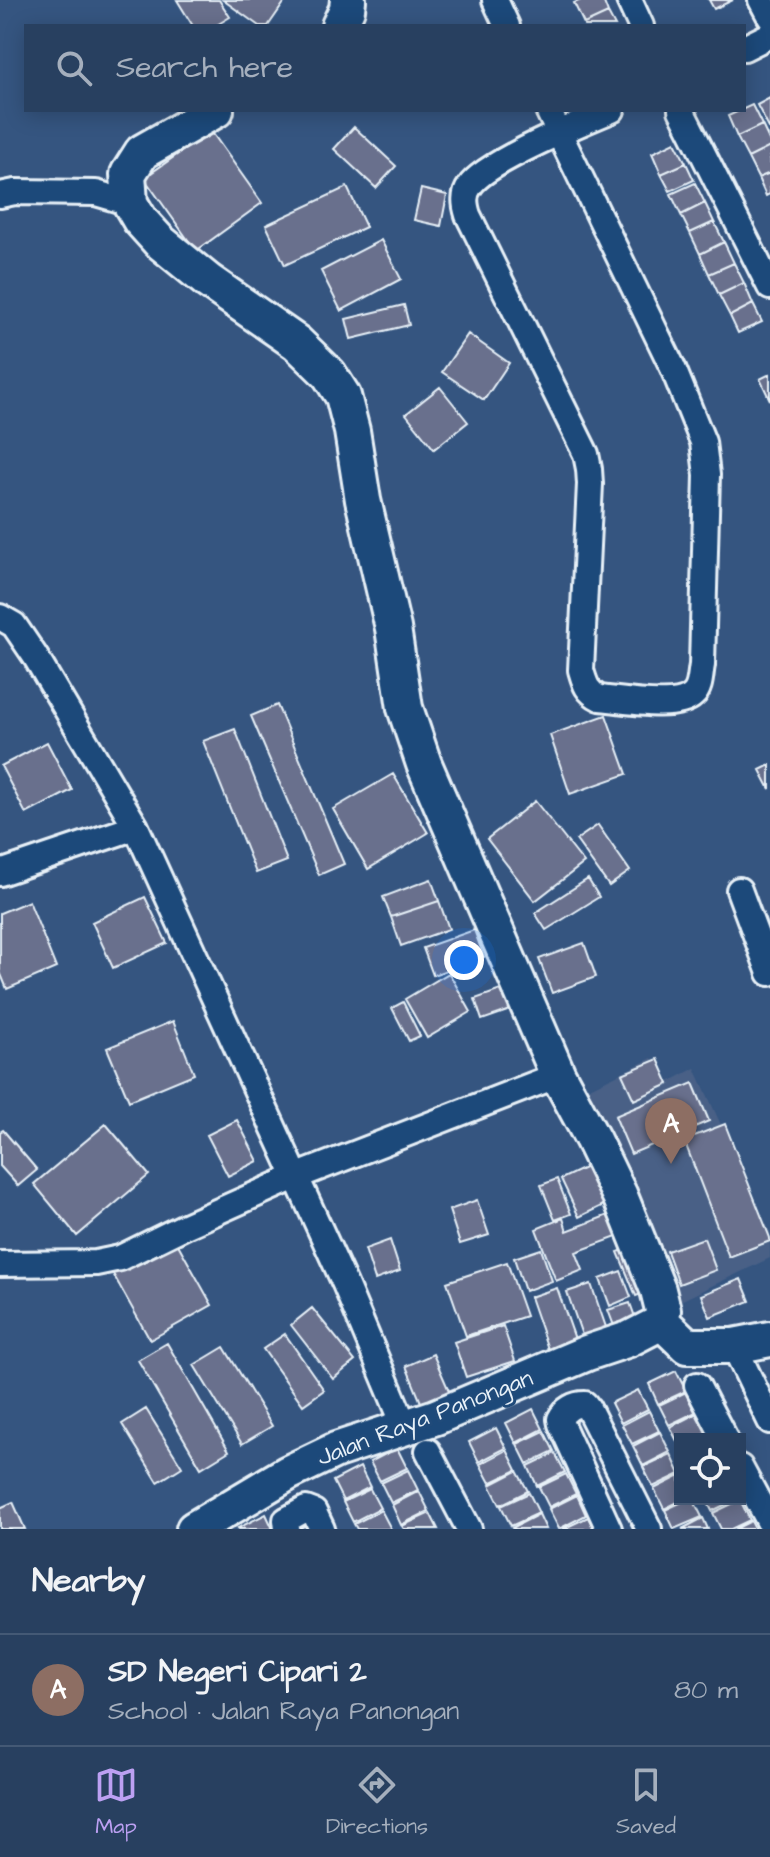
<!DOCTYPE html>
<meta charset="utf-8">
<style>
:root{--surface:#284060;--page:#304766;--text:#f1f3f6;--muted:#a5afbd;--line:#445975;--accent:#bca0f2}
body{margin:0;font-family:"Architects Daughter",sans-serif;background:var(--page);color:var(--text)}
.controls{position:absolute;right:24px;bottom:24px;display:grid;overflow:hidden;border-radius:0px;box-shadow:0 4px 20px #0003}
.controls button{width:72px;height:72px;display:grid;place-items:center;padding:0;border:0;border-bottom:2px solid var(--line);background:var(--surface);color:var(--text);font:40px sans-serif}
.you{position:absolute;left:464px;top:960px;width:28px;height:28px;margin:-20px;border:6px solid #fff;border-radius:50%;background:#1a73e8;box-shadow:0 0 0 12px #1a73e833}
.badge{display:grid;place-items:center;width:52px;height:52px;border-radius:50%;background:var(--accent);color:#fff;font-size:26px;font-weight:700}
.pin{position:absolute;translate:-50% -66px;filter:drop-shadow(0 2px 4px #0008)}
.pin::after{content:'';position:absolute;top:42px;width:28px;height:24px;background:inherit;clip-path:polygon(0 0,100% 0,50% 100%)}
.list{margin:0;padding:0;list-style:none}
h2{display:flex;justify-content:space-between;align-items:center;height:104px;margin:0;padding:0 32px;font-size:34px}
h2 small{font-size:26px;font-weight:400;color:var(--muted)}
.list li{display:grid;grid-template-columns:52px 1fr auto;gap:24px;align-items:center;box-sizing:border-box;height:112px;padding:0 32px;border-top:2px solid var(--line)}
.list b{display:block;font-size:30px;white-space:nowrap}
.list p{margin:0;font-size:26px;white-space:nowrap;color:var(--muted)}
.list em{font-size:26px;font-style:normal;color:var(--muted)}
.icon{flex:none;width:44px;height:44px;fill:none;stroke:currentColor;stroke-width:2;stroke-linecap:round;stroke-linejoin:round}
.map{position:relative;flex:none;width:770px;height:1529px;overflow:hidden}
.search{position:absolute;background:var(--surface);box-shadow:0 4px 20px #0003;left:24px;right:24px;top:24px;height:88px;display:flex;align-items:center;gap:20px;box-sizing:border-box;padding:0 28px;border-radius:0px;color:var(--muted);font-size:30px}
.sheet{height:216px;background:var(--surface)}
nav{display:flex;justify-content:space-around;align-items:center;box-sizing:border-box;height:112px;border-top:2px solid var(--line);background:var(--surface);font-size:22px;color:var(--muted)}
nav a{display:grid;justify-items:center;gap:4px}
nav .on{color:var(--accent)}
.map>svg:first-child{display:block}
.built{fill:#486086}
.building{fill:#69708d;stroke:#e8f1f8;stroke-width:2}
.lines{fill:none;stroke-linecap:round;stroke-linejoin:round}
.street-casing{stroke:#e8f1f8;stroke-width:30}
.secondary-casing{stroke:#e8f1f8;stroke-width:40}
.street{stroke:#1f4a7a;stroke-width:24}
.secondary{stroke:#1f4a7a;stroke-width:34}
.labels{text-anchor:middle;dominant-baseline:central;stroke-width:6;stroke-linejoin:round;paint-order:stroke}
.street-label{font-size:24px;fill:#e8f1f8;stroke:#1f4a7a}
</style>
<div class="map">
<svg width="770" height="1529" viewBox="0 0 770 1529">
<rect width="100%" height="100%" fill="#355580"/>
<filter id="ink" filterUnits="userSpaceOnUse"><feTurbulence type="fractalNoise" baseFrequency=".0125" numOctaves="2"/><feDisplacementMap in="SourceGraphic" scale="16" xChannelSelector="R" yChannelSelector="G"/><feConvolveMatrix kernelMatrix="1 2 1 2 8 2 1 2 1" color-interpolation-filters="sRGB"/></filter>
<g filter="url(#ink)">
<path class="built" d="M652,1058L669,1082L695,1068L770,1232V1258L668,1307L573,1096Z"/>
<path class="building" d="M177,0H219L230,17L215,26H193Z
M223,0H286L268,26H259Z
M581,0H603L608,13L584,24L574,3Z
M709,0H733L714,9Z
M608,13L615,26H585L584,24Z
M770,98V130L757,105Z
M752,105L762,125L737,137L728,116Z
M762,125L770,142V147L748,158L737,137Z
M354,127L396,166L376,188L334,149Z
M211,131L262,203L196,251L144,178Z
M675,142L686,163L661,174L652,153Z
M770,147V173L758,178L748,158Z
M686,163L694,180L670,191L661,174Z
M770,173V194L766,196L758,178Z
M695,183L705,203L681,215L671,194Z
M347,187L366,227L285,265L266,225Z
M421,189L447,195L441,226L414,220Z
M705,203L714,222L690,233L681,215Z
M714,222L724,242L700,254L690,233Z
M381,240L401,279L341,311L321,271Z
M724,242L734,263L709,274L700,254Z
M734,263L744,283L719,295L709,274Z
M744,283L753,304L730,316L719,295Z
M753,304L762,322L738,333L730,316Z
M404,305L409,325L351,339L346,319Z
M468,334L509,363L484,400L442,372Z
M770,374V400L760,379Z
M440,387L468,422L434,449L406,414Z
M277,705L344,864L319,875L251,716Z
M606,715L627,774L570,794L550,735Z
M235,729L287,861L256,873L203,741Z
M47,742L72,790L26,814L1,766Z
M770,765V789L760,770Z
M393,774L428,833L368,869L333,809Z
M535,801L584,863L535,901L487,839Z
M598,825L630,871L609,886L576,840Z
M431,879L439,901L391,917L383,897Z
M588,879L599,897L546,930L535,913Z
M145,897L167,943L113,968L92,922Z
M29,901L56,968L7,989L0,972V913Z
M439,901L449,929L401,946L391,917Z
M474,930L484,957L433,975L423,948Z
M584,943L596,977L552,993L539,959Z
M449,973L471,1012L427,1038L405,999Z
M515,985L522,1006L482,1020L475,999Z
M403,1002L420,1036L409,1041L392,1008Z
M173,1021L194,1074L129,1101L107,1048Z
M658,1059L669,1084L634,1100L622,1074Z
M693,1083L709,1121L631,1154L615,1116Z
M237,1120L258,1161L228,1176L207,1135Z
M106,1124L149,1175L77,1236L34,1184Z
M725,1124L770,1238V1241L729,1257L684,1140Z
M3,1130L37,1170L18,1186L0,1166V1132Z
M595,1163L612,1201L579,1217L561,1179Z
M557,1179L571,1214L555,1220L541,1185Z
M477,1200L489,1235L460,1244L449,1210Z
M616,1212L625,1234L576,1252L583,1270L556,1281L536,1229L563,1218L567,1231Z
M704,1238L716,1270L679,1284L667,1251Z
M175,1239L212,1305L150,1340L113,1274Z
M390,1240L400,1271L375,1280L365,1249Z
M632,1247L650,1291L636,1296L618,1252Z
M541,1249L552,1281L525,1291L514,1258Z
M507,1262L526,1316L466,1336L447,1282Z
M621,1271L631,1297L610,1306L600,1279Z
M741,1279L750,1301L710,1317L701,1295Z
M591,1284L607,1330L583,1338L567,1292Z
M557,1288L576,1342L549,1352L530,1297Z
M630,1303L640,1331L619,1339L608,1310Z
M312,1308L355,1361L333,1379L291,1325Z
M503,1326L515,1361L466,1377L454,1342Z
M285,1334L324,1390L303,1405L263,1349Z
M167,1343L229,1451L201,1468L138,1360Z
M224,1347L272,1426L242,1444L194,1365Z
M433,1354L450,1393L422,1405L406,1366Z
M676,1371L686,1391L658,1404L649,1384Z
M638,1390L648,1409L621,1423L611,1403Z
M686,1392L696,1412L669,1425L659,1405Z
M146,1409L182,1467L158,1482L122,1424Z
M533,1409L543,1429L516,1443L506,1423Z
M649,1411L659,1431L632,1444L622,1425Z
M697,1413L707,1433L696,1439H680V1447L670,1427Z
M496,1428L506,1448L479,1462L469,1442Z
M544,1431L554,1451L527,1464L517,1444Z
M660,1432L670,1452L643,1466L633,1446Z
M397,1448L407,1468L380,1481L370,1462Z
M507,1450L517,1470L490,1483L480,1464Z
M555,1453L565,1472L537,1486L528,1466Z
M671,1454L680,1474L653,1487L643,1467Z
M360,1467L370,1487L343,1501L333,1481Z
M408,1470L418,1490L391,1503L381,1483Z
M517,1471L528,1491L500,1505L490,1485Z
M566,1474L576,1494L549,1507L539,1487Z
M680,1476V1499H684L664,1509L654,1489Z
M370,1489L380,1508L353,1522L343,1502Z
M419,1491L429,1511L401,1525L392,1505Z
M529,1493L539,1513L511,1526L501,1506Z
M577,1495L586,1515L559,1529L549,1509Z
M688,1499H693L702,1517L674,1529L665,1510Z
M706,1499H737L712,1511Z
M740,1500L750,1520L731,1529H721L713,1513Z
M13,1502L25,1529H0V1508Z
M381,1510L391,1529H357L354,1524Z
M430,1513L438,1529H404L402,1526Z
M266,1514L273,1529H239L238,1528Z
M539,1514L546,1529H513L512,1528Z
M588,1517L594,1529H563Z
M703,1518L708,1529H682Z
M751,1521L755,1529H735Z"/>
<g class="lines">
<g class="street-casing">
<path id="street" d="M495,0L507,26
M629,0L641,26
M761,0L770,17
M744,48L770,35
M548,110L559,133L673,368L703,442L707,475L702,665C700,674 701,688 693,695C677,711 622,700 600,698C587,692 585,684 581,670L590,484L589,469L586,454L468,215C465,205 463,195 470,186C484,163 583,122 612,110
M681,110L770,287
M0,195L15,192L96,193L130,203
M0,617L14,625L35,656L136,827L345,1284L405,1427
M0,873L136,827
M739,890L770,973
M0,1264L96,1263L120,1258L185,1226L295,1177L558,1075
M734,1346L770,1421
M697,1385L725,1439
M428,1451L469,1529
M740,1467L770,1523
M287,1529L286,1520L306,1509L314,1512L322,1529
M609,1529L561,1424L560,1419C565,1409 574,1404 585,1404L588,1408L649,1529"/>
</g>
<g class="secondary-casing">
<path id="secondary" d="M339,26L347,9L348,0
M216,110L142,152L128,174L130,203L140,220L159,241L208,281L297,343L329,374L343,396L352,431L363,500L393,628L405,708L424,764L558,1075L593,1140L620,1196L658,1290L663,1310L662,1322L687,1346H734L770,1339
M194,1529L288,1473L336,1450L436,1417L587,1353L629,1339L662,1322"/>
</g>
<use href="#street" class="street"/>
<use href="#secondary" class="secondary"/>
</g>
</g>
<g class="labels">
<g class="street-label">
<text transform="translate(425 1418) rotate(-21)">Jalan Raya Panongan</text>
</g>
</g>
</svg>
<div class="controls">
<button><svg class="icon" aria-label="locate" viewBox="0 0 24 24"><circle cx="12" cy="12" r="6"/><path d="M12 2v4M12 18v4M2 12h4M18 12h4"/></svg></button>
</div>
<div class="you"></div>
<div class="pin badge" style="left:671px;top:1164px;background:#8d6e63">A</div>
<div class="search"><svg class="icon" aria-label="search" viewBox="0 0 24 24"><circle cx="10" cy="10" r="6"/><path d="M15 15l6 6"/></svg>Search here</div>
</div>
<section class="sheet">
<h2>Nearby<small></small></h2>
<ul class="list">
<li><span class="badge" style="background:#8d6e63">A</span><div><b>SD Negeri Cipari 2</b><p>School · Jalan Raya Panongan</p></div><em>80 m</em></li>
</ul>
</section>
<nav>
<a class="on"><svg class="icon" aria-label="map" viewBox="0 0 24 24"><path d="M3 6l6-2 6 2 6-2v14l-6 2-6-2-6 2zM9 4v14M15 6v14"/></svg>Map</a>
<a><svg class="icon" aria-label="directions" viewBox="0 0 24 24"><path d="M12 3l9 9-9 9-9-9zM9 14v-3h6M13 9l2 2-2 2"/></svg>Directions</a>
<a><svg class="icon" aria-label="saved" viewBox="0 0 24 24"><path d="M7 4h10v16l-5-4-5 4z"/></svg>Saved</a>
</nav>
